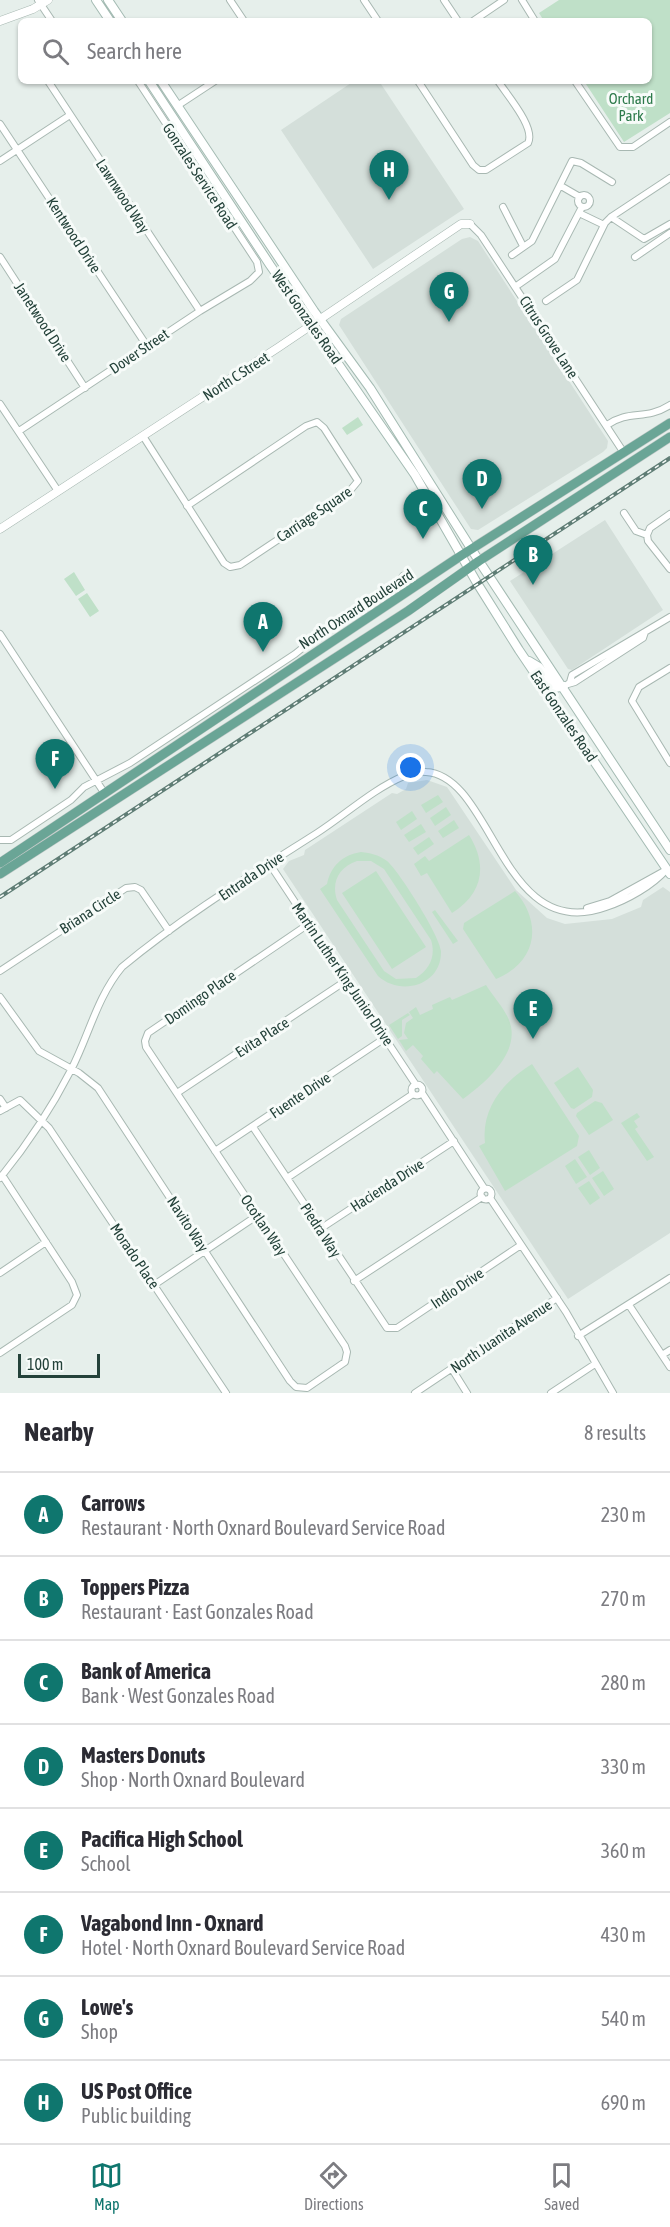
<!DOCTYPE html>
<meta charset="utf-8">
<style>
:root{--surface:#fff;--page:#f2f2f3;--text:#2b2b33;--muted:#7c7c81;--line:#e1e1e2;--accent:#0f766e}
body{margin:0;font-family:"Asap Condensed",sans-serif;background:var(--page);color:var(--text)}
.scale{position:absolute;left:18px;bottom:15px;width:82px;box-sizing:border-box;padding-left:6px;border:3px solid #24423a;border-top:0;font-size:16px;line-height:21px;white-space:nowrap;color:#24423a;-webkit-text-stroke:4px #f7fbf9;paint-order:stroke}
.you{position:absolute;left:411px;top:768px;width:21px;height:21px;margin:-15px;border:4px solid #fff;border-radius:50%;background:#1a73e8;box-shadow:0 0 0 9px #1a73e833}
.badge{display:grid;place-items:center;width:39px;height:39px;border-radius:50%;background:var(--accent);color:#fff;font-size:20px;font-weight:700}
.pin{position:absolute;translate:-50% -50px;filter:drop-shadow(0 2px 3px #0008)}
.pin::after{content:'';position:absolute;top:32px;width:21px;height:18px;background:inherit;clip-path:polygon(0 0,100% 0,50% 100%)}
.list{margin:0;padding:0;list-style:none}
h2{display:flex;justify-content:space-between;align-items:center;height:78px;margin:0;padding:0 24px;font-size:26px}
h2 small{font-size:20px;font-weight:400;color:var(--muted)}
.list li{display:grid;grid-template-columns:39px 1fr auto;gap:18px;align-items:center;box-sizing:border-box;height:84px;padding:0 24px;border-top:2px solid var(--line)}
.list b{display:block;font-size:22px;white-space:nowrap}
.list p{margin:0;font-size:20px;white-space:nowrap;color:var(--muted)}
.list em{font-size:20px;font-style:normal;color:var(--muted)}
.icon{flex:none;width:33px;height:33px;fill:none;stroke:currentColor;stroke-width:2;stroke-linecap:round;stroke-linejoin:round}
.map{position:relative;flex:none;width:670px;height:1393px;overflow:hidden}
.search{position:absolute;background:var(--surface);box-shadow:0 2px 4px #0004;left:18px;right:18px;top:18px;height:66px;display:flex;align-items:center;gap:15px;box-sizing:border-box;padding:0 21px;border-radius:9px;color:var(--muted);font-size:22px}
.sheet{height:750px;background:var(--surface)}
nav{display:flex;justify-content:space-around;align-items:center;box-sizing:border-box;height:84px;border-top:2px solid var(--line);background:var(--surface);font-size:16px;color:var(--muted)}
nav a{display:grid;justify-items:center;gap:3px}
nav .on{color:var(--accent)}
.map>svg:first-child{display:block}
.built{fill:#d4dfda}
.green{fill:#bfe0c8;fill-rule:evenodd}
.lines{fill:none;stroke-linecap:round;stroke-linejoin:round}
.minor-casing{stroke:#a8b8b2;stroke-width:8}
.tertiary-casing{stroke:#a8b8b2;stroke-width:9}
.secondary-casing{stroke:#a4bbb3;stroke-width:10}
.primary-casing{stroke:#c2cac8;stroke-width:10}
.minor{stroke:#fff;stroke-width:6}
.tertiary{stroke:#fff;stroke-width:8}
.secondary{stroke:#fff;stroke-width:8}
.primary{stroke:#6aa596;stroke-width:9}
.rail-casing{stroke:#5f7d75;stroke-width:4}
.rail{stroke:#f7fbf9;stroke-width:1.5;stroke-dasharray:4.5;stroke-linecap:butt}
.labels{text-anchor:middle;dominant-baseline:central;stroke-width:6;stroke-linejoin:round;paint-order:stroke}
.park-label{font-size:15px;fill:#2d7a4b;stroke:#f7fbf9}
.street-label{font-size:15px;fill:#24423a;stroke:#f7fbf9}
</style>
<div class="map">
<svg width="670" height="1393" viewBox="0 0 670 1393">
<rect width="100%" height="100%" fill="#e6efeb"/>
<path class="built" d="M354,81H379L464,209L373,269L281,130Z
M470,237L478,241L608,441L607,448L603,452L478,530L471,529L339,325L341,319L462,239Z
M605,520L663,610L572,670L568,669L510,581Z
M427,780L447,787L516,890L547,918L565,924L612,919L641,907L643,900L663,887L670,892V1233L568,1299L283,869L289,861L304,855L305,850L392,793L397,794L406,789L408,783Z"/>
<path class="green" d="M559,0H670V113L624,142L584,81H649V21H544L539,13Z
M358,417L363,425L347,435L342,428Z
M74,572L85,590L76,596L64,579Z
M87,593L99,611L90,617L78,599Z
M438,795L443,802L426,813L421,805Z
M446,807L451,815L435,826L430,818Z
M412,811L417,819L401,830L396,822Z
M454,820L459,828L443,838L438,831Z
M421,824L426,832L409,842L404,835Z
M469,835C488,865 483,894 452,913L427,873L421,876L414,864L425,856L429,861Z
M429,837L434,844L418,855L413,848Z
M361,852C371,853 379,855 387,861C399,871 440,936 441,951C442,985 401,997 378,976L320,889L327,884C331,866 342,855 361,852ZM357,861H371L384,869L431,940C436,956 430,969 416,978L396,979L384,971L337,900C331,882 339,867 357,861Z
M376,871L426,947L392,969L342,893Z
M515,891C543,923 537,962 496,979L463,929L464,923Z
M435,910L458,941L453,944L432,912Z
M486,985C493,996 504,1008 509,1020C522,1052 485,1083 463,1099L437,1071L434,1074L421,1059L423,1056L413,1045L406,1051L399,1040L408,1039L404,1033L406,1023L413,1018L409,1012L416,1007L420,1015L433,1009L432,1005L450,997L452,1000Z
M408,1013L410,1015L402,1020V1036L398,1039L389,1025Z
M532,1064L579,1136L577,1146L505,1191L479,1146L485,1143C481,1108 504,1081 532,1064Z
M578,1067L593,1090L592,1097L574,1109L571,1108L554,1083Z
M595,1101L602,1103L613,1120L589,1135L576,1116L577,1113Z
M637,1113L640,1117L634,1121L638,1127L635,1129L654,1157L647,1161L621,1123Z
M589,1150L600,1168L590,1175L578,1157Z
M575,1159L587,1177L576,1184L565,1166Z
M603,1171L614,1189L604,1196L592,1178Z
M589,1181L600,1198L590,1205L578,1188Z"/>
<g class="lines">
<g class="minor-casing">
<path id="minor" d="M38,0L52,21
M230,0L244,21
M364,0L378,21
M444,0L458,21
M522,0L535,21
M473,21L504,0
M48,81L200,311
M418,81L473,165L479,170H486L528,143C536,128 507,95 498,81
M575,81L620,147H633L670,122
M177,106L215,81
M0,124L147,346
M0,161L70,115
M670,178L611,217L644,239L670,224
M561,186L580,197
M578 201a6 6 0 1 1 12 0a6 6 0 1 1-12 0Z
M503,207L523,246
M579,213L604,225
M470,224L481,235L624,453
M512,255L532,241L572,161L581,163L612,182
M0,257L85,388
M635,257L670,233
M515,287L555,259L582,207
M546,301L577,280L605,223L611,217
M0,404L58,491
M607,425C630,409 645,421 670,405
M19,431L200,311L250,281L259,272L257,262L138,81
M143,436L224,563L230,567L240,565L348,493L358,481L324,428L317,422L306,426L187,506
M624,513L636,531L647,535
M647,535L648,541L670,569
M647,535L650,528L670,514
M0,634L105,794
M670,668L639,687L632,701L670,763
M570,682L572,675L670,617
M568,684L575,682L643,638L645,632
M0,840H11L71,800L84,787L130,763L295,654L321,633L395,588L403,576
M269,863L416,1085
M587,908L610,901L666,870
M0,971L126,888L135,887L141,890L169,931
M0,997L39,1051L79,1073L98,1088L290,1381L296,1387L307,1388L345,1362L347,1352L345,1346L146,1047L145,1041L148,1033L310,923
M411.5 1090a5.5 5.5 0 1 1 11 0a5.5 5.5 0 1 1-11 0Z
M177,1093L347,980
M422,1093L484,1188
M0,1099L6,1108
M0,1111L20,1100L49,1128L226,1393
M253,1127L387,1328H397L521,1245
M215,1151L385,1038
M0,1178C27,1145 52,1107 71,1070C89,1035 97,997 122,967C182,917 251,875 317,833C345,815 373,789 404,776C411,773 419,771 426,772C494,776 501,945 606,907C627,900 652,886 667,869
M287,1178L413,1094
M480.5 1194a5.5 5.5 0 1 1 11 0a5.5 5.5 0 1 1-11 0Z
M490,1198L566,1312L613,1393
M320,1229L454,1141
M0,1273L46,1242
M354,1281L482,1197
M154,1285L258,1215
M629,1305L670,1367
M578,1336L670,1278
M0,1353L72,1305L77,1295L72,1282L2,1175
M662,1355L670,1350
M452,1369L467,1393
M415,1393L557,1298
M551,1393L595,1364"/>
</g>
<g class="tertiary-casing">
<path id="tertiary" d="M0,21L33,9L48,0
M0,529L279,347L461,224H470"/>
</g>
<g class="secondary-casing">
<path id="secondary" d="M96,0L110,21
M108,0L122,21
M149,81L270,265L415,475L477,583L519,650L670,874
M161,81L314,311L370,388L479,561L670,850
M529,661L539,667L555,688L564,686"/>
</g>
<g class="primary-casing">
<path id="primary" d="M0,863L462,555L670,423
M0,874L408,611L479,561L670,437"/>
</g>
<use href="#minor" class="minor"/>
<use href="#tertiary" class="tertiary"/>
<use href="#secondary" class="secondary"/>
<use href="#primary" class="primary"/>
<g class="rail-casing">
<path id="rail" d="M0,897L670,458"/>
</g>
<use href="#rail" class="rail"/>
</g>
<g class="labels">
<g class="park-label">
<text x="631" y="98">Orchard<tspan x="631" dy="17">Park</tspan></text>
</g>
<g class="street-label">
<text transform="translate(200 176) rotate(57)">Gonzales Service Road</text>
<text transform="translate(123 196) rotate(57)">Lawnwood Way</text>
<text transform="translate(74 235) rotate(57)">Kentwood Drive</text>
<text transform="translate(307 317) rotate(55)">West Gonzales Road</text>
<text transform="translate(43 322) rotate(57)">Janetwood Drive</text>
<text transform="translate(549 337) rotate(57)">Citrus Grove Lane</text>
<text transform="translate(139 351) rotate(-34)">Dover Street</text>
<text transform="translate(236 376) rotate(-33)">North C Street</text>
<text transform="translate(314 514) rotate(-34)">Carriage Square</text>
<text transform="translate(356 609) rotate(-33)">North Oxnard Boulevard</text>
<text transform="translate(564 716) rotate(56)">East Gonzales Road</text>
<text transform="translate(251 876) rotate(-34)">Entrada Drive</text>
<text transform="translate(90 911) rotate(-33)">Briana Circle</text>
<text transform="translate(343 974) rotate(56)">Martin Luther King Junior Drive</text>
<text transform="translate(200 997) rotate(-35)">Domingo Place</text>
<text transform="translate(262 1037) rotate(-33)">Evita Place</text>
<text transform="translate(300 1095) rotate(-34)">Fuente Drive</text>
<text transform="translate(387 1185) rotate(-33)">Hacienda Drive</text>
<text transform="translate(188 1224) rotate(57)">Navito Way</text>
<text transform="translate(264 1225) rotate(56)">Ocotlan Way</text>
<text transform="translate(321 1230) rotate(57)">Piedra Way</text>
<text transform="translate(135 1256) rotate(56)">Morado Place</text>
<text transform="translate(457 1288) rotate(-34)">Indio Drive</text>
<text transform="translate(501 1336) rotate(-34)">North Juanita Avenue</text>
</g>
</g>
</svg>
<div class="scale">100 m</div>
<div class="you"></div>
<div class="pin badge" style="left:263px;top:652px">A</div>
<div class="pin badge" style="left:533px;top:585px">B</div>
<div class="pin badge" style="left:423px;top:539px">C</div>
<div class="pin badge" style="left:482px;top:509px">D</div>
<div class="pin badge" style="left:533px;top:1039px">E</div>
<div class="pin badge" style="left:55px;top:789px">F</div>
<div class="pin badge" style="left:449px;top:322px">G</div>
<div class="pin badge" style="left:389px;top:200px">H</div>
<div class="search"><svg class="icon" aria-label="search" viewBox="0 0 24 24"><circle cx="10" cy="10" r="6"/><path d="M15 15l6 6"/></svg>Search here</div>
</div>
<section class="sheet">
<h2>Nearby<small>8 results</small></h2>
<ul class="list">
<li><span class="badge">A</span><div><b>Carrows</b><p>Restaurant · North Oxnard Boulevard Service Road</p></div><em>230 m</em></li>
<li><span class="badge">B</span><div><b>Toppers Pizza</b><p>Restaurant · East Gonzales Road</p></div><em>270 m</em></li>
<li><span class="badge">C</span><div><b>Bank of America</b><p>Bank · West Gonzales Road</p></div><em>280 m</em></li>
<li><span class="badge">D</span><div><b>Masters Donuts</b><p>Shop · North Oxnard Boulevard</p></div><em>330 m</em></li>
<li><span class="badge">E</span><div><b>Pacifica High School</b><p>School</p></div><em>360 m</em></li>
<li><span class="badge">F</span><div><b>Vagabond Inn - Oxnard</b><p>Hotel · North Oxnard Boulevard Service Road</p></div><em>430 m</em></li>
<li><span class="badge">G</span><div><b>Lowe's</b><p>Shop</p></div><em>540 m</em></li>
<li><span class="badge">H</span><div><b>US Post Office</b><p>Public building</p></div><em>690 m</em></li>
</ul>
</section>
<nav>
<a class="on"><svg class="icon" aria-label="map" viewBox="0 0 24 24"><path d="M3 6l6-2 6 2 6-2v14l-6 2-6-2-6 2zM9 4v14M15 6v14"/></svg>Map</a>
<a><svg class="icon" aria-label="directions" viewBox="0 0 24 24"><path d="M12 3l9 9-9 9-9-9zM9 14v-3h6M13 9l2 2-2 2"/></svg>Directions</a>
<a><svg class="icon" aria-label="saved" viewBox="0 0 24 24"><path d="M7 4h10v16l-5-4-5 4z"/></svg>Saved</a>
</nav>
